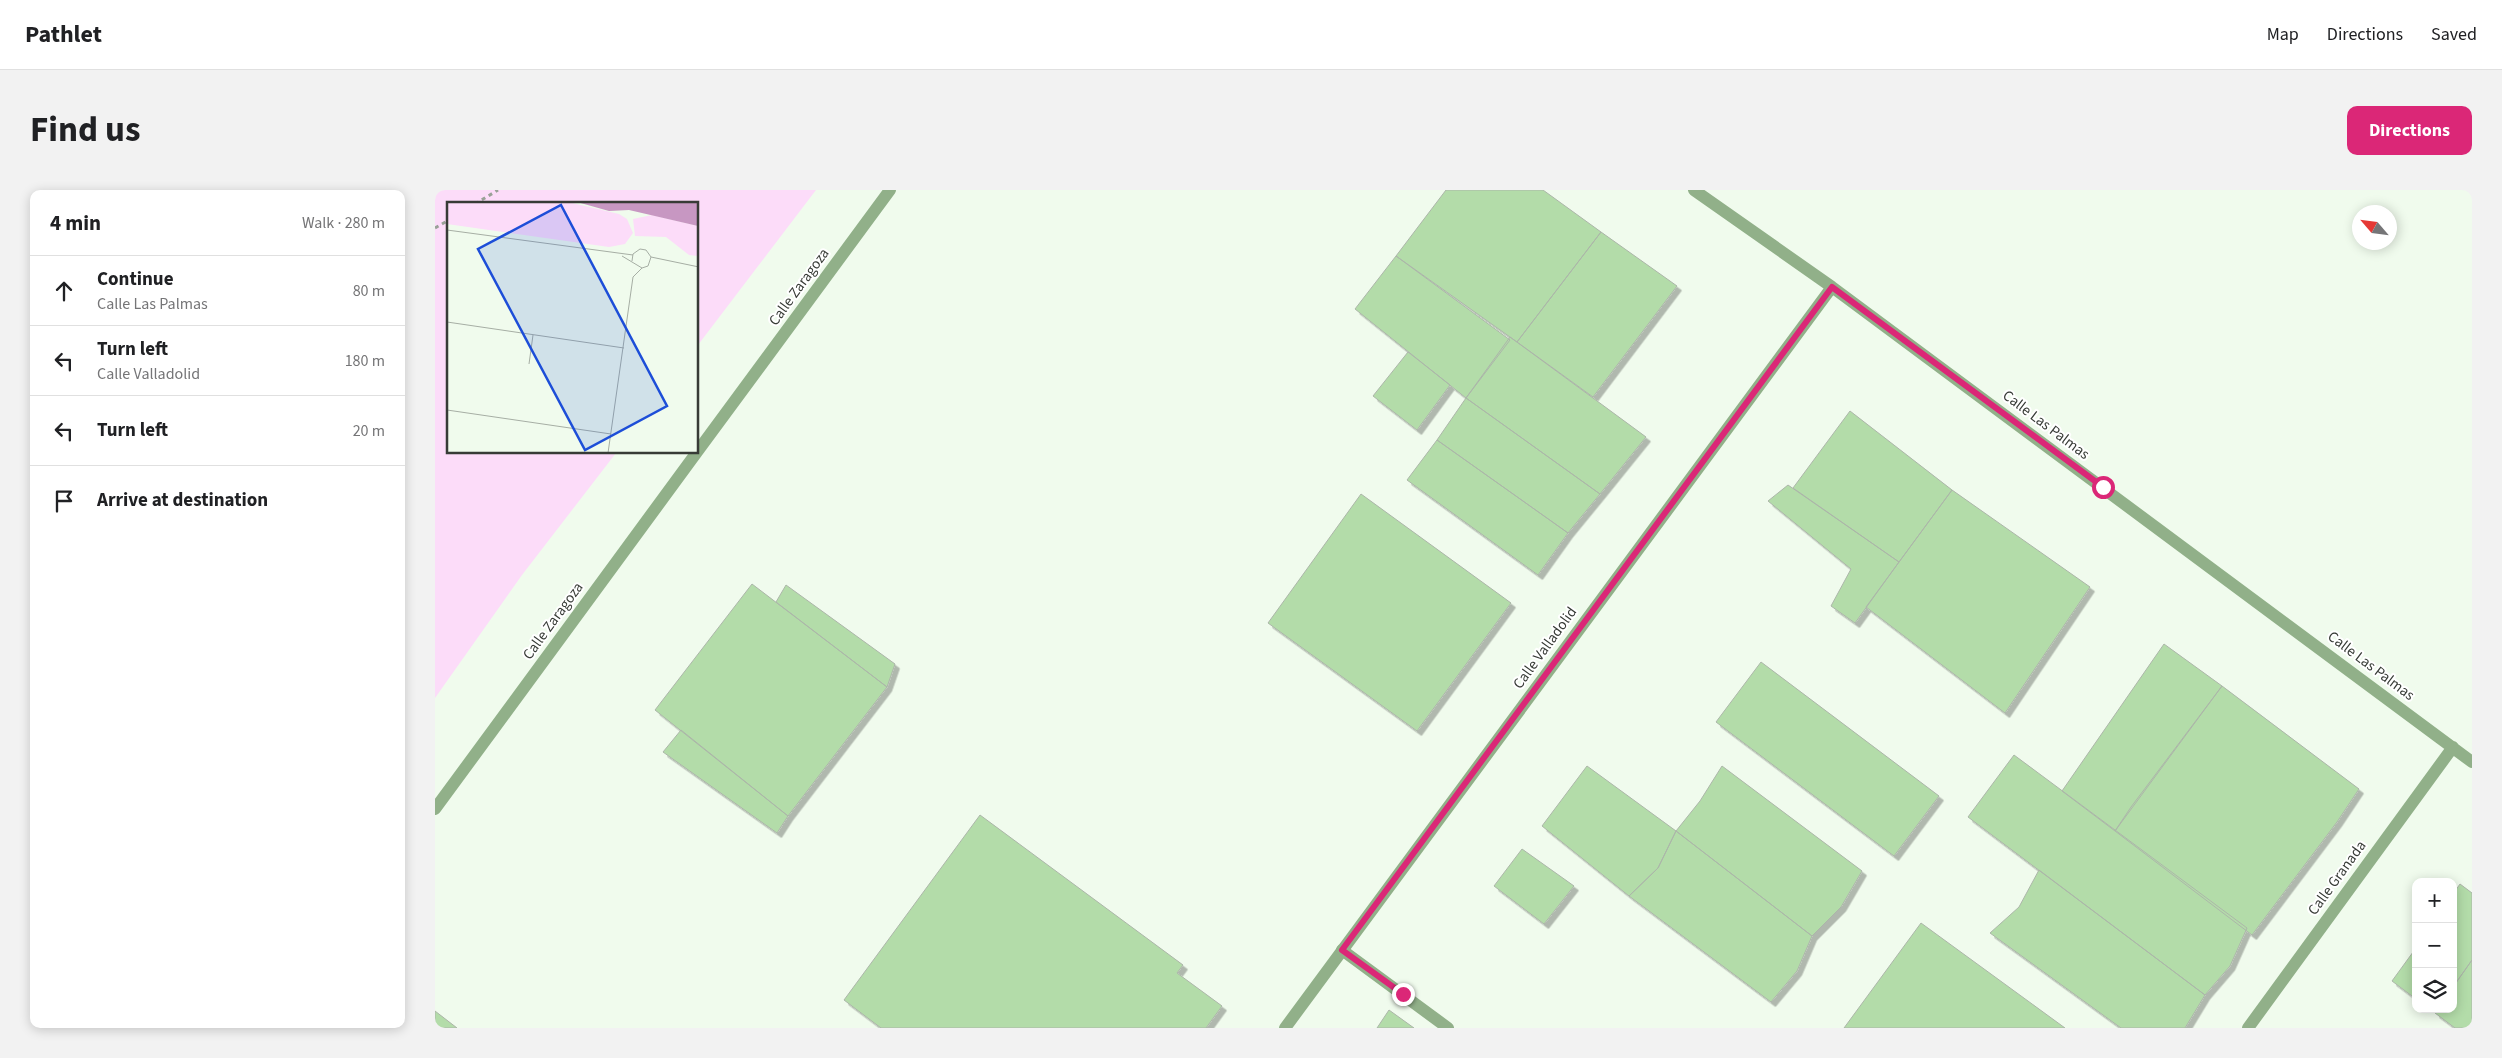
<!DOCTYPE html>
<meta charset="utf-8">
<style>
:root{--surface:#fff;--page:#f2f2f2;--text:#202124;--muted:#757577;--line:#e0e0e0;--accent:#db2777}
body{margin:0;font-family:"Source Sans 3",sans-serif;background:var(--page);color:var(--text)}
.controls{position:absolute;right:15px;bottom:15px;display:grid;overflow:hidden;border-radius:10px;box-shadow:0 2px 12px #0003}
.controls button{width:45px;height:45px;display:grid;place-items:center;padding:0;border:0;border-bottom:1px solid var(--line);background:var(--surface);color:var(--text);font:25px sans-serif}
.compass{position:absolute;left:1917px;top:15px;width:45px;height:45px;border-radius:50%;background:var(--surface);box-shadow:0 2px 12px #0003;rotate:298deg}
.stop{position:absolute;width:15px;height:15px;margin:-11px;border:4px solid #db2777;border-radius:50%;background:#fff}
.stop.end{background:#db2777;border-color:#fff;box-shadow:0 1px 5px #0008}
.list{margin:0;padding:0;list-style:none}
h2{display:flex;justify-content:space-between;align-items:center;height:65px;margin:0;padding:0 20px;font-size:21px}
h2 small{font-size:16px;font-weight:400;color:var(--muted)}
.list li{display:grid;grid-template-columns:32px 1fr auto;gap:15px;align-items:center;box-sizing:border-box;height:70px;padding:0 20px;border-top:1px solid var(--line)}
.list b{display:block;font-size:19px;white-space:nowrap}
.list p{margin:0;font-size:16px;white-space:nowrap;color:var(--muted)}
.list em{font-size:16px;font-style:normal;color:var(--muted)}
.icon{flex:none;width:28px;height:28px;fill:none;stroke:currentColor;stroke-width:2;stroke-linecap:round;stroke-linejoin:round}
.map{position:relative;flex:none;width:2037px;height:838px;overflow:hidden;border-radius:10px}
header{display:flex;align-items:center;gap:30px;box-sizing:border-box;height:70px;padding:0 25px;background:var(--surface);border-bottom:1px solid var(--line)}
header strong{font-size:24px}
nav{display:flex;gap:28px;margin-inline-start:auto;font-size:18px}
.intro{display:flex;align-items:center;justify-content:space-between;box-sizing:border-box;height:120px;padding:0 30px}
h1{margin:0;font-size:35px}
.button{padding:12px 22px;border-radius:10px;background:var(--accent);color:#fff;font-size:18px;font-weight:700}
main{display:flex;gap:30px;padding:0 30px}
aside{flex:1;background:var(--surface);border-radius:10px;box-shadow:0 2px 12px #0003}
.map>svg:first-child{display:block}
.green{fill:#fcdcf9}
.building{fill:#b3dca9;stroke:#acb6a9;filter:url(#shadow)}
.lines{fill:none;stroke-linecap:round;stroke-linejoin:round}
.path{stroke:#99a197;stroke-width:3;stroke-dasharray:4 4;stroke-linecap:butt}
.lane{stroke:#91b089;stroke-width:12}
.street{stroke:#91b089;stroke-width:12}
.route{stroke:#db2777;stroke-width:6}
.labels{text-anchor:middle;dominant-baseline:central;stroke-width:4;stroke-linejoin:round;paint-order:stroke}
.street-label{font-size:15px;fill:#373b36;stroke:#fff}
.inset-road{fill:none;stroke:#a6aea4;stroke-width:1}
.view{fill:#1d4ed8;fill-opacity:0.15;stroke:#1d4ed8;stroke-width:2.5}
.inset-edge{fill:none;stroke:#373b36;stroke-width:2.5}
</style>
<header>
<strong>Pathlet</strong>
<nav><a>Map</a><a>Directions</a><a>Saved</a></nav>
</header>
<div class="intro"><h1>Find us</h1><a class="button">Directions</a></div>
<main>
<aside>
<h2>4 min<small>Walk · 280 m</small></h2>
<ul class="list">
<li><svg class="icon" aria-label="ahead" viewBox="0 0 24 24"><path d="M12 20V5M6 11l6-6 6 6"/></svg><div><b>Continue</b><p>Calle Las Palmas</p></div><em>80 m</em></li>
<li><svg class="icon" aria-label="left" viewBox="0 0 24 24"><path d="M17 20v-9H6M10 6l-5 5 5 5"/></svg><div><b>Turn left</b><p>Calle Valladolid</p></div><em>180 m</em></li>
<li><svg class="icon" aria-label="left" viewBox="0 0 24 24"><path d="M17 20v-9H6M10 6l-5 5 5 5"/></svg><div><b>Turn left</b></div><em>20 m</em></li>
<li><svg class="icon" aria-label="arrive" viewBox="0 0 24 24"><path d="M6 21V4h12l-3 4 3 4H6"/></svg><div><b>Arrive at destination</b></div></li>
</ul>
</aside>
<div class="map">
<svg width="2037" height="838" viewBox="0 0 2037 838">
<defs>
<filter id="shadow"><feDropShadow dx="4.5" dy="4.5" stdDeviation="0" flood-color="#0004"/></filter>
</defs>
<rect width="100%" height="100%" fill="#f0fbed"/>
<path class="green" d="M0,0H381L263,155L262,14H14V262L181,263L87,385L0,508Z"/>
<path class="building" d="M1011,0H1108L1166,42L1082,152L961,66Z
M1166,42L1242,96L1158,207L1082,152Z
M961,66L1075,150L1031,208L920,119Z
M1075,147L1211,247L1165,304L1031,208Z
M973,162L1015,195L982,240L938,206Z
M1031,208L1165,304L1133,343L1002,250Z
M1415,221L1517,300L1464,372L1358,298Z
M1002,250L1133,343L1103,385L972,290Z
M1353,295L1464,372L1420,433L1396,416L1416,379L1333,311Z
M1517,300L1655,397L1570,523L1431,417Z
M926,304L1076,413L982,541L833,433Z
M317,394L452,497L353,626L220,520Z
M351,395L460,474L452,497L341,412Z
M1729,454L1787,496L1680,641L1627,601Z
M1326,472L1504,606L1459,666L1281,532Z
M1787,496L1924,599L1902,632L1817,745L1680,641L1696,617Z
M246,540L353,626L342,643L228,562Z
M1579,565L1812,738L1795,776L1770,805L1533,627Z
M1152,576L1241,641L1223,678L1194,706L1107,636Z
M1287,576L1427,681L1406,717L1377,746L1241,641L1265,611Z
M545,625L748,775L742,783L787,816L771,838H446L409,810Z
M1241,641L1377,746L1362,781L1336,812L1194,706L1223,678Z
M1087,659L1139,696L1109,734L1059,696Z
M1604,680L1770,805L1750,838H1686L1555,743L1584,717Z
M2025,694L2037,703V770L2018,797V704Z
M1486,733L1630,838H1409Z
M1981,758V809L1957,791Z
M2037,770V838H2020L2000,823L2003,819H2018V797Z
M954,820L979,838H942Z
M0,821L22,838H0Z"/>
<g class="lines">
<path class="path" d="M40,14L63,0
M0,38L14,30"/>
<path class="lane" d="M907,760L1013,838"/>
<path class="street" d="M1259,0L1397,97L2037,572
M262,262L455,0
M0,619L262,262
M850,838L1397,97
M1813,838L2018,557"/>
</g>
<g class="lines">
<path class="route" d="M968,804L907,760L1397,97L1668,297"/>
</g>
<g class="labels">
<g class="street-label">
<text transform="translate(364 97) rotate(-54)">Calle Zaragoza</text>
<text transform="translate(1611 235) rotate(37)">Calle Las Palmas</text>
<text transform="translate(118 431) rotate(-54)">Calle Zaragoza</text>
<text transform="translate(1110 458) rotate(-54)">Calle Valladolid</text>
<text transform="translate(1936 476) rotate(37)">Calle Las Palmas</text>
<text transform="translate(1902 688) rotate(-54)">Calle Granada</text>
</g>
</g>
<g transform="translate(12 12)">
<rect width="251" height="251" fill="#f0fbed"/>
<path d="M0,0H121L172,12L180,17L186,31L178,42L162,45L0,22ZM205,13L251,24V54L242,53L219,35L188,34L186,17Z" fill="#fcdcf9"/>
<path d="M130,0H251V24L182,8L162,9Z" fill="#c797c2"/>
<path class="inset-road" d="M0,28L186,53M175,54L195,66L201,64L204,55L199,48L193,47L186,52L185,59M204,55L252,65M0,120L177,146M82,162L86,133M0,208L164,232M161,251L186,75L195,66"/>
<path class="view" d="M114,3L220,204L138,248L31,47Z"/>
<rect width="251" height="251" class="inset-edge"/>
</g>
</svg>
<div class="controls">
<button>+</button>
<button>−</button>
<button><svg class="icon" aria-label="layers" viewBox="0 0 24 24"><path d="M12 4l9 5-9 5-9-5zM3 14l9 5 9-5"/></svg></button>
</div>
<svg class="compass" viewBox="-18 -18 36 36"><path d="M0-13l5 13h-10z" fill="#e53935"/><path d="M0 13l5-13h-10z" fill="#757577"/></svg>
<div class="stop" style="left:1668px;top:297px"></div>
<div class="stop end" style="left:968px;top:804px"></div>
</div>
</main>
